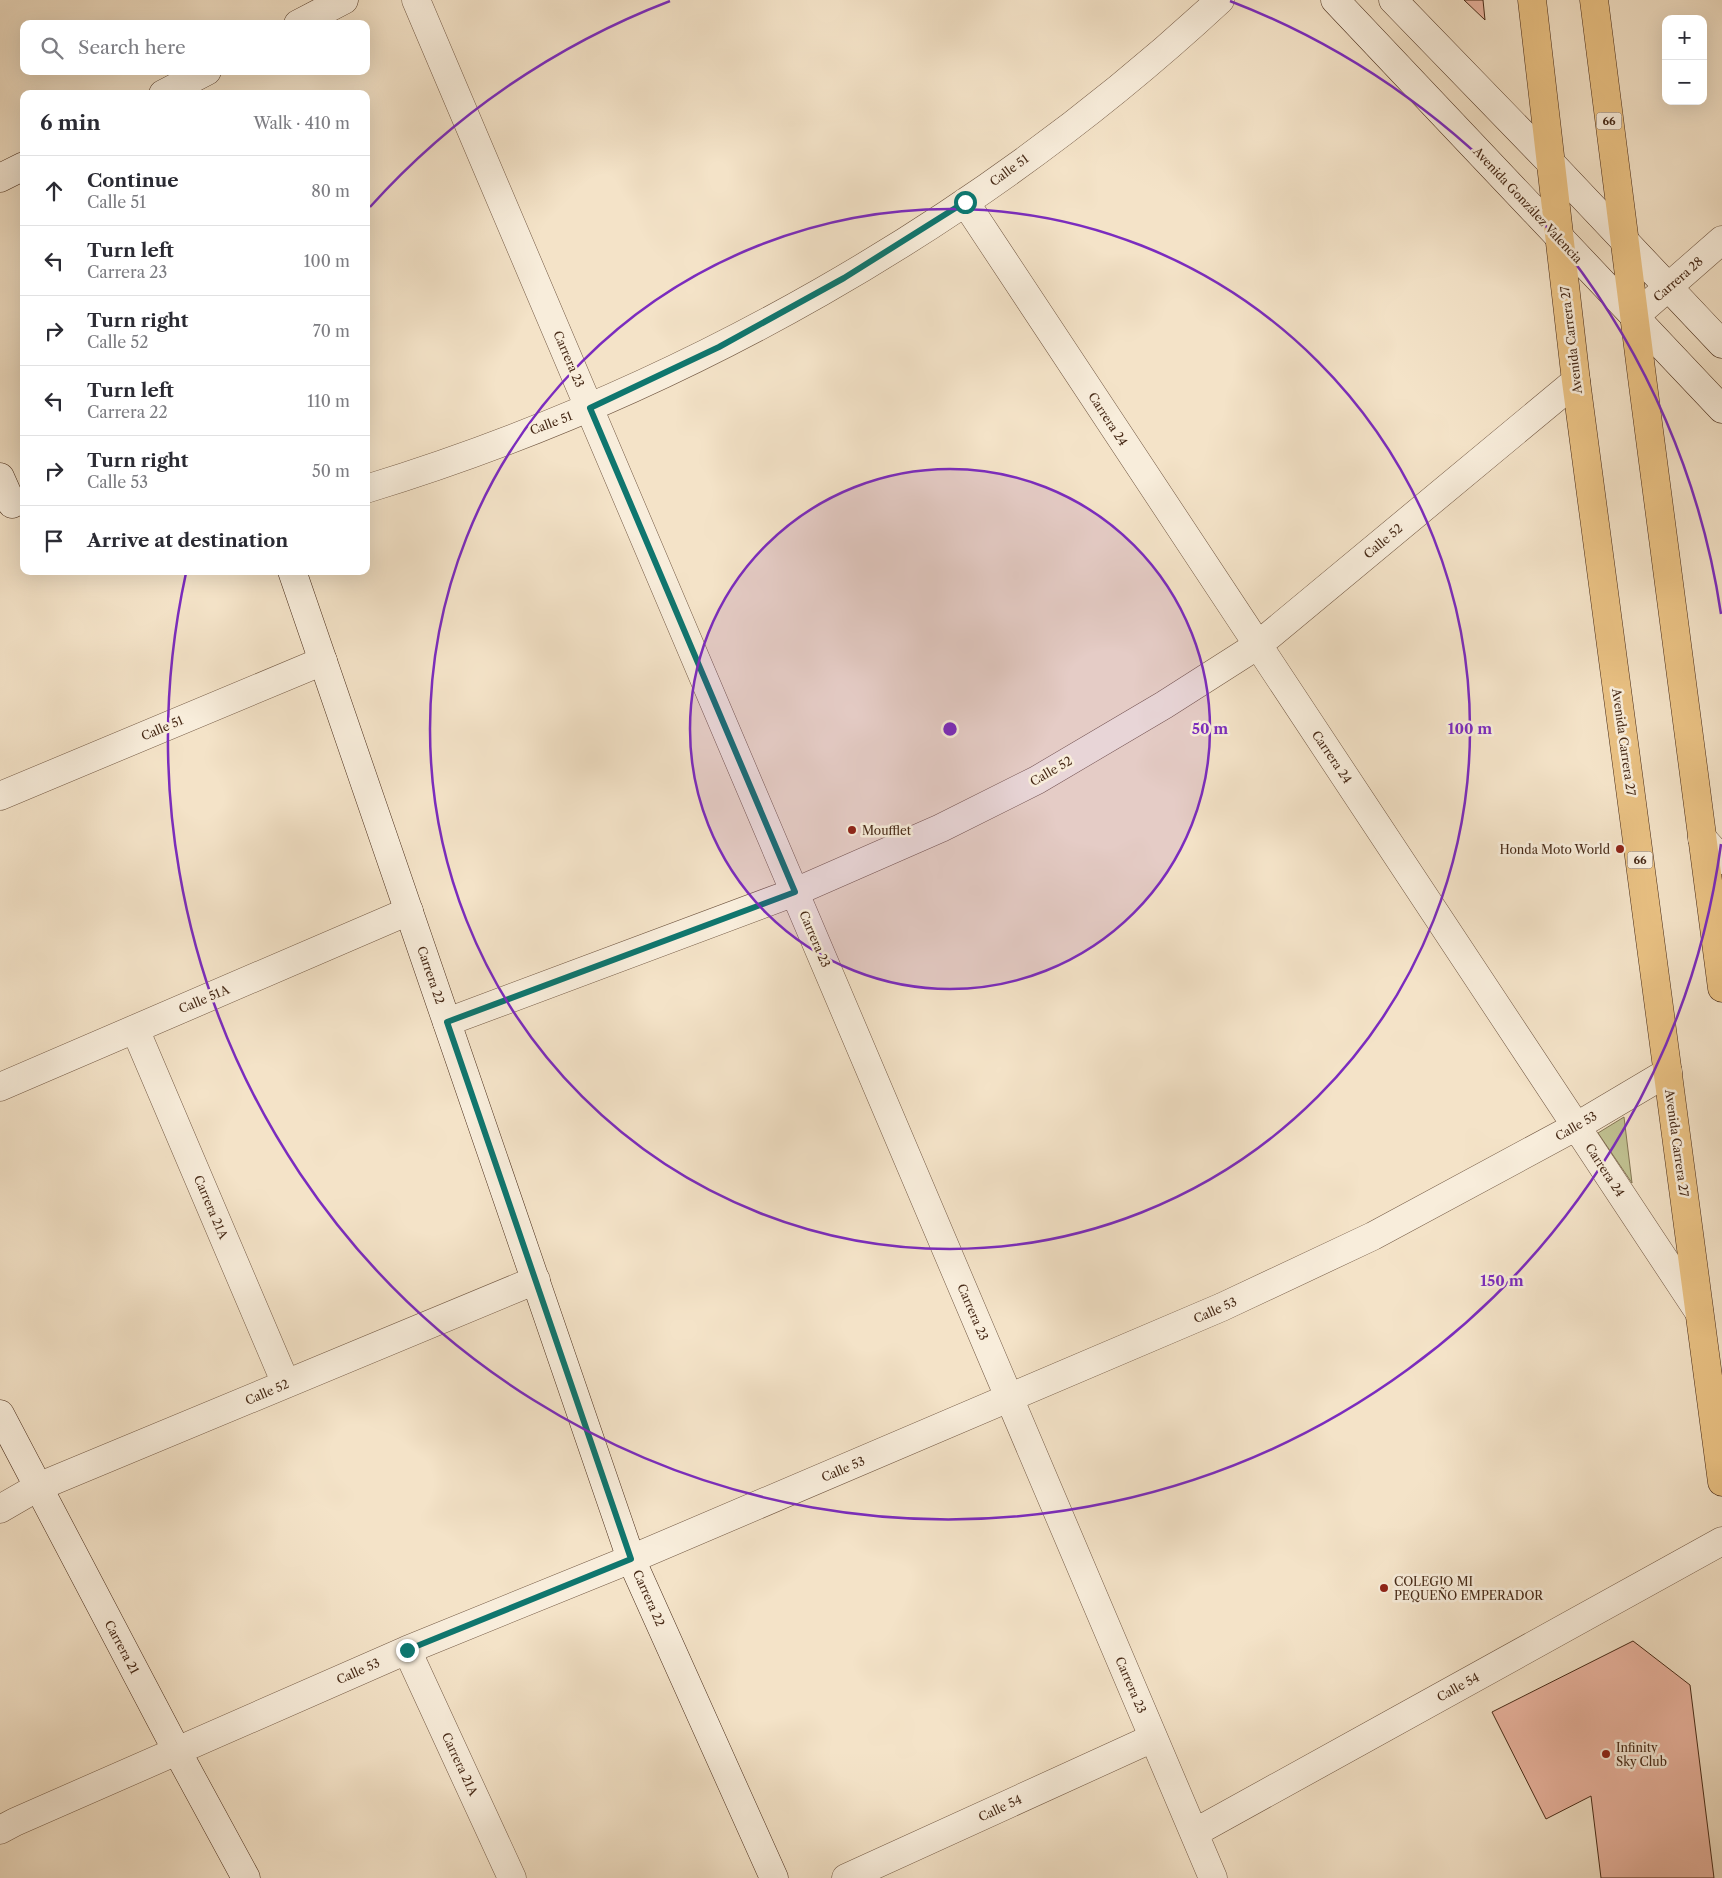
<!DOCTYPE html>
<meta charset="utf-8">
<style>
:root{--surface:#fff;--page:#f7f7f7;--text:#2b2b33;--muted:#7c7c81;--line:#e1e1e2}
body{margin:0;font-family:"Libre Caslon Text",serif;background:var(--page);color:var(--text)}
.controls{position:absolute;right:15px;top:15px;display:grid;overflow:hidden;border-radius:10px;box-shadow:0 5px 20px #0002}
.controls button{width:45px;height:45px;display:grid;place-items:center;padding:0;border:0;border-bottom:1px solid var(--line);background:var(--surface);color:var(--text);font:25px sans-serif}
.stop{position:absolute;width:15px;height:15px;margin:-11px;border:4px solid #0f766e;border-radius:50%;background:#fff}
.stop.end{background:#0f766e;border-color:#fff;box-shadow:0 1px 5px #0008}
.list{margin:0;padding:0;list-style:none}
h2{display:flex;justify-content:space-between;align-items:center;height:65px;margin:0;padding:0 20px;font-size:21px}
h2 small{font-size:16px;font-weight:400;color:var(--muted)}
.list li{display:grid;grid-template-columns:32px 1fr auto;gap:15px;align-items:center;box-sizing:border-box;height:70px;padding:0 20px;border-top:1px solid var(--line)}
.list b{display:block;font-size:19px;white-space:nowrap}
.list p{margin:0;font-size:16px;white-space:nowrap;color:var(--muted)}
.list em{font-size:16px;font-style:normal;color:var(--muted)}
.icon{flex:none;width:28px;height:28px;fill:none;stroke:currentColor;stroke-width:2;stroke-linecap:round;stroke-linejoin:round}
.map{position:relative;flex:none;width:1722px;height:1878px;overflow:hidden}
.search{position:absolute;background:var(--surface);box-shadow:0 5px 20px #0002;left:20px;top:20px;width:350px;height:55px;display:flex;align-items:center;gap:12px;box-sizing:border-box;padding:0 18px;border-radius:10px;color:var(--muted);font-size:19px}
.panel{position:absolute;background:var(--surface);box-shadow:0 5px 20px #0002;left:20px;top:90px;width:350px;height:485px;border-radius:10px}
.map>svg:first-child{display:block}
.green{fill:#c1c292;stroke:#847654}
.building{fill:#ecb6a2;stroke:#472a17}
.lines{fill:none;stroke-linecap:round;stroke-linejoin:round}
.street-casing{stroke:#725843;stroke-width:29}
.secondary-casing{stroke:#472a17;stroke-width:29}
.highway-casing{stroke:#472a17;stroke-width:29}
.street{stroke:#f8eddb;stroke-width:28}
.secondary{stroke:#f8eddb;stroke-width:28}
.highway{stroke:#eac284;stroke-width:28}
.route{stroke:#0f766e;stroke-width:6}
.ring{fill:none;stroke:#7b2cbf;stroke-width:2.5}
.poi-dot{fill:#8f2418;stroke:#f8eddb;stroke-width:2}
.labels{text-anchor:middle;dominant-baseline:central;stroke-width:5;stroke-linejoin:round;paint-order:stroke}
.shield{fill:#f8eddb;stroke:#7c6452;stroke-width:1}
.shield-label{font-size:11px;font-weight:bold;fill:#472a17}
.street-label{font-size:12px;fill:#472a17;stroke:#f8eddb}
.poi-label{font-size:12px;fill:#472a17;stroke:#f8eddb;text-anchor:start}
.centre{fill:#7b2cbf;stroke:#f8eddb;stroke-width:2.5}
.ring-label{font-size:15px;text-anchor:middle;font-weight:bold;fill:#7b2cbf;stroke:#f8eddb;stroke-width:5;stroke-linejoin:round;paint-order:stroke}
</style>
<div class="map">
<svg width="1722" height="1878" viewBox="0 0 1722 1878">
<rect width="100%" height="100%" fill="#f4e3c8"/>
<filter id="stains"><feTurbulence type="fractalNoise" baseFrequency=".004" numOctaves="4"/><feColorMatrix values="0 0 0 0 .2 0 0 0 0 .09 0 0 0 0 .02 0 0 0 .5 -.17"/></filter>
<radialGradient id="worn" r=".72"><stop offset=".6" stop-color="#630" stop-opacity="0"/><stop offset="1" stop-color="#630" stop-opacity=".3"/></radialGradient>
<path class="green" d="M1624,1117L1632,1183L1598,1133Z"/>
<path class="building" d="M1464,0H1483L1485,20Z
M1633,1641L1690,1685L1714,1878H1601L1591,1796L1546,1819L1492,1712Z"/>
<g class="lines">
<g class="street-casing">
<path id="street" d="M416,0L1213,1878
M965,202L1699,1312
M1634,317L1722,240
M366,489C680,393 980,223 1220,0
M0,796L323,661
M1702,838L1722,860
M447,1022L795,892L941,828L1037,780L1164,705L1258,645L1576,381
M135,1029L286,1384
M0,1087L409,911
M0,1509L38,1487L536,1280
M407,1650L512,1878
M0,1830L15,1822L407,1650L631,1559L1222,1307L1373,1236L1577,1126L1668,1072
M1194,1833L1722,1541
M846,1878L1153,1738"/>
</g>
<g class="secondary-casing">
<path id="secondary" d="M1335,0L1722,409
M1393,0L1551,163L1722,344
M298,24L344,0
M163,94L207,71
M0,178L24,166
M0,477L12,504
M292,571L631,1559L774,1878
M0,1414L177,1751L246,1878"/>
</g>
<g class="highway-casing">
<path id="highway" d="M1532,0L1576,381L1722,1482
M1594,0L1643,385L1722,988"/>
</g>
<use href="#street" class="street"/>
<use href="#secondary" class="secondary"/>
<use href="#highway" class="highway"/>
</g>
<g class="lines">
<path class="route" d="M407,1650L631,1559L447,1022L795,892L590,408L719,347L844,278L965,202"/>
</g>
<circle cx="950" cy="729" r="260" fill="#7b2cbf" fill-opacity=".12"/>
<g class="ring">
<circle cx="950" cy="729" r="260"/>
<circle cx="950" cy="729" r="520"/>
<path d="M1721 844A780 780 0 1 1 186 573M370 207A780 780 0 0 1 670 1M1230 1A780 780 0 0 1 1721 614"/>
</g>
<g class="poi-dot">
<circle cx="852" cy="830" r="5"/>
<circle cx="1620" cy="849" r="5"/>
<circle cx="1384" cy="1588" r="5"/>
<circle cx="1606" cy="1754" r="5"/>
</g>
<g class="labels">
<g class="shield">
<rect x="1596.5" y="112.5" width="25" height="17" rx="4"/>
<rect x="1627.5" y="851.5" width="25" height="17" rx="4"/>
</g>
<g class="shield-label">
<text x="1609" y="121">66</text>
<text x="1640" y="860">66</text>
</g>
<g class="street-label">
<text transform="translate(1009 170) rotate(-36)">Calle 51</text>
<text transform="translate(1528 205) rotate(47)">Avenida González Valencia</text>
<text transform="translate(1678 279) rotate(-41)">Carrera 28</text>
<text transform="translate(1571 340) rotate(-97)">Avenida Carrera 27</text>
<text transform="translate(569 359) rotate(67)">Carrera 23</text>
<text transform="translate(1108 419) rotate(57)">Carrera 24</text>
<text transform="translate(551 423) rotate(-21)">Calle 51</text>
<text transform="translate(1383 541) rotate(-40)">Calle 52</text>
<text transform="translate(162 728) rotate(-23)">Calle 51</text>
<text transform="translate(1624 742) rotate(82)">Avenida Carrera 27</text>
<text transform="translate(1332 757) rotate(56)">Carrera 24</text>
<text transform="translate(1051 771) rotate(-30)">Calle 52</text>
<text transform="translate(815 939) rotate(67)">Carrera 23</text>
<text transform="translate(431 975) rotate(71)">Carrera 22</text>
<text transform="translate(204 999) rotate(-23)">Calle 51A</text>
<text transform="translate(1576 1126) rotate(-30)">Calle 53</text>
<text transform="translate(1677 1143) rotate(82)">Avenida Carrera 27</text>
<text transform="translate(1605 1170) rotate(57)">Carrera 24</text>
<text transform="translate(211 1207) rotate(67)">Carrera 21A</text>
<text transform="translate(1215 1310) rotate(-24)">Calle 53</text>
<text transform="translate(973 1312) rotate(67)">Carrera 23</text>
<text transform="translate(267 1392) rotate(-23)">Calle 52</text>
<text transform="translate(843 1469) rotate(-23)">Calle 53</text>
<text transform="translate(649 1598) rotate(66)">Carrera 22</text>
<text transform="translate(122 1647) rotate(62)">Carrera 21</text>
<text transform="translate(358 1671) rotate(-24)">Calle 53</text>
<text transform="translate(1131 1685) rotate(67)">Carrera 23</text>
<text transform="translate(1458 1687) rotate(-29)">Calle 54</text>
<text transform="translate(460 1764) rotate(65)">Carrera 21A</text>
<text transform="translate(1000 1808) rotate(-25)">Calle 54</text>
</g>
<g class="poi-label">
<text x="862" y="830">Moufflet</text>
<text x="1610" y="849" text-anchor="end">Honda Moto World</text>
<text x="1394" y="1581">COLEGIO MI<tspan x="1394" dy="14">PEQUEÑO EMPERADOR</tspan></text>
<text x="1616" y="1747">Infinity<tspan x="1616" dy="14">Sky Club</tspan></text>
</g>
</g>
<circle cx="950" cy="729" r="8" class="centre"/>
<g class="ring-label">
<text x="1210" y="734">50 m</text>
<text x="1470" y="734">100 m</text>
<text x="1502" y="1286">150 m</text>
</g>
<rect width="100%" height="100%" filter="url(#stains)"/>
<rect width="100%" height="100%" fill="url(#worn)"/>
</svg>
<div class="controls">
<button>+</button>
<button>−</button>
</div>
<div class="stop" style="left:965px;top:202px"></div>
<div class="stop end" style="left:407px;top:1650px"></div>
<div class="search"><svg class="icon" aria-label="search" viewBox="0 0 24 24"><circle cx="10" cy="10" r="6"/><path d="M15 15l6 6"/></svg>Search here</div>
<section class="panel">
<h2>6 min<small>Walk · 410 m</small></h2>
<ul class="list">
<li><svg class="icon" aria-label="ahead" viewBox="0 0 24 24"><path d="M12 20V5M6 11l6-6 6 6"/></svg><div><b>Continue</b><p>Calle 51</p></div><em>80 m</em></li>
<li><svg class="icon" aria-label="left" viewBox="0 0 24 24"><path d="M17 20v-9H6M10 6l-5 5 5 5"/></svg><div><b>Turn left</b><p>Carrera 23</p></div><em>100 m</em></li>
<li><svg class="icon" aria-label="right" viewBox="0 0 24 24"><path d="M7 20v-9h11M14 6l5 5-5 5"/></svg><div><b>Turn right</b><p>Calle 52</p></div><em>70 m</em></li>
<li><svg class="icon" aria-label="left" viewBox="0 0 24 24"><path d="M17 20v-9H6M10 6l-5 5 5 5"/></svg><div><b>Turn left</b><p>Carrera 22</p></div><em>110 m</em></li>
<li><svg class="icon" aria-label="right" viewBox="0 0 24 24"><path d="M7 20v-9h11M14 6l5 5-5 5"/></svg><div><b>Turn right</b><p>Calle 53</p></div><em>50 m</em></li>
<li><svg class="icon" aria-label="arrive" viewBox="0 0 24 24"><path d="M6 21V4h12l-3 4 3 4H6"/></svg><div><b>Arrive at destination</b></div></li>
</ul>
</section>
</div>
